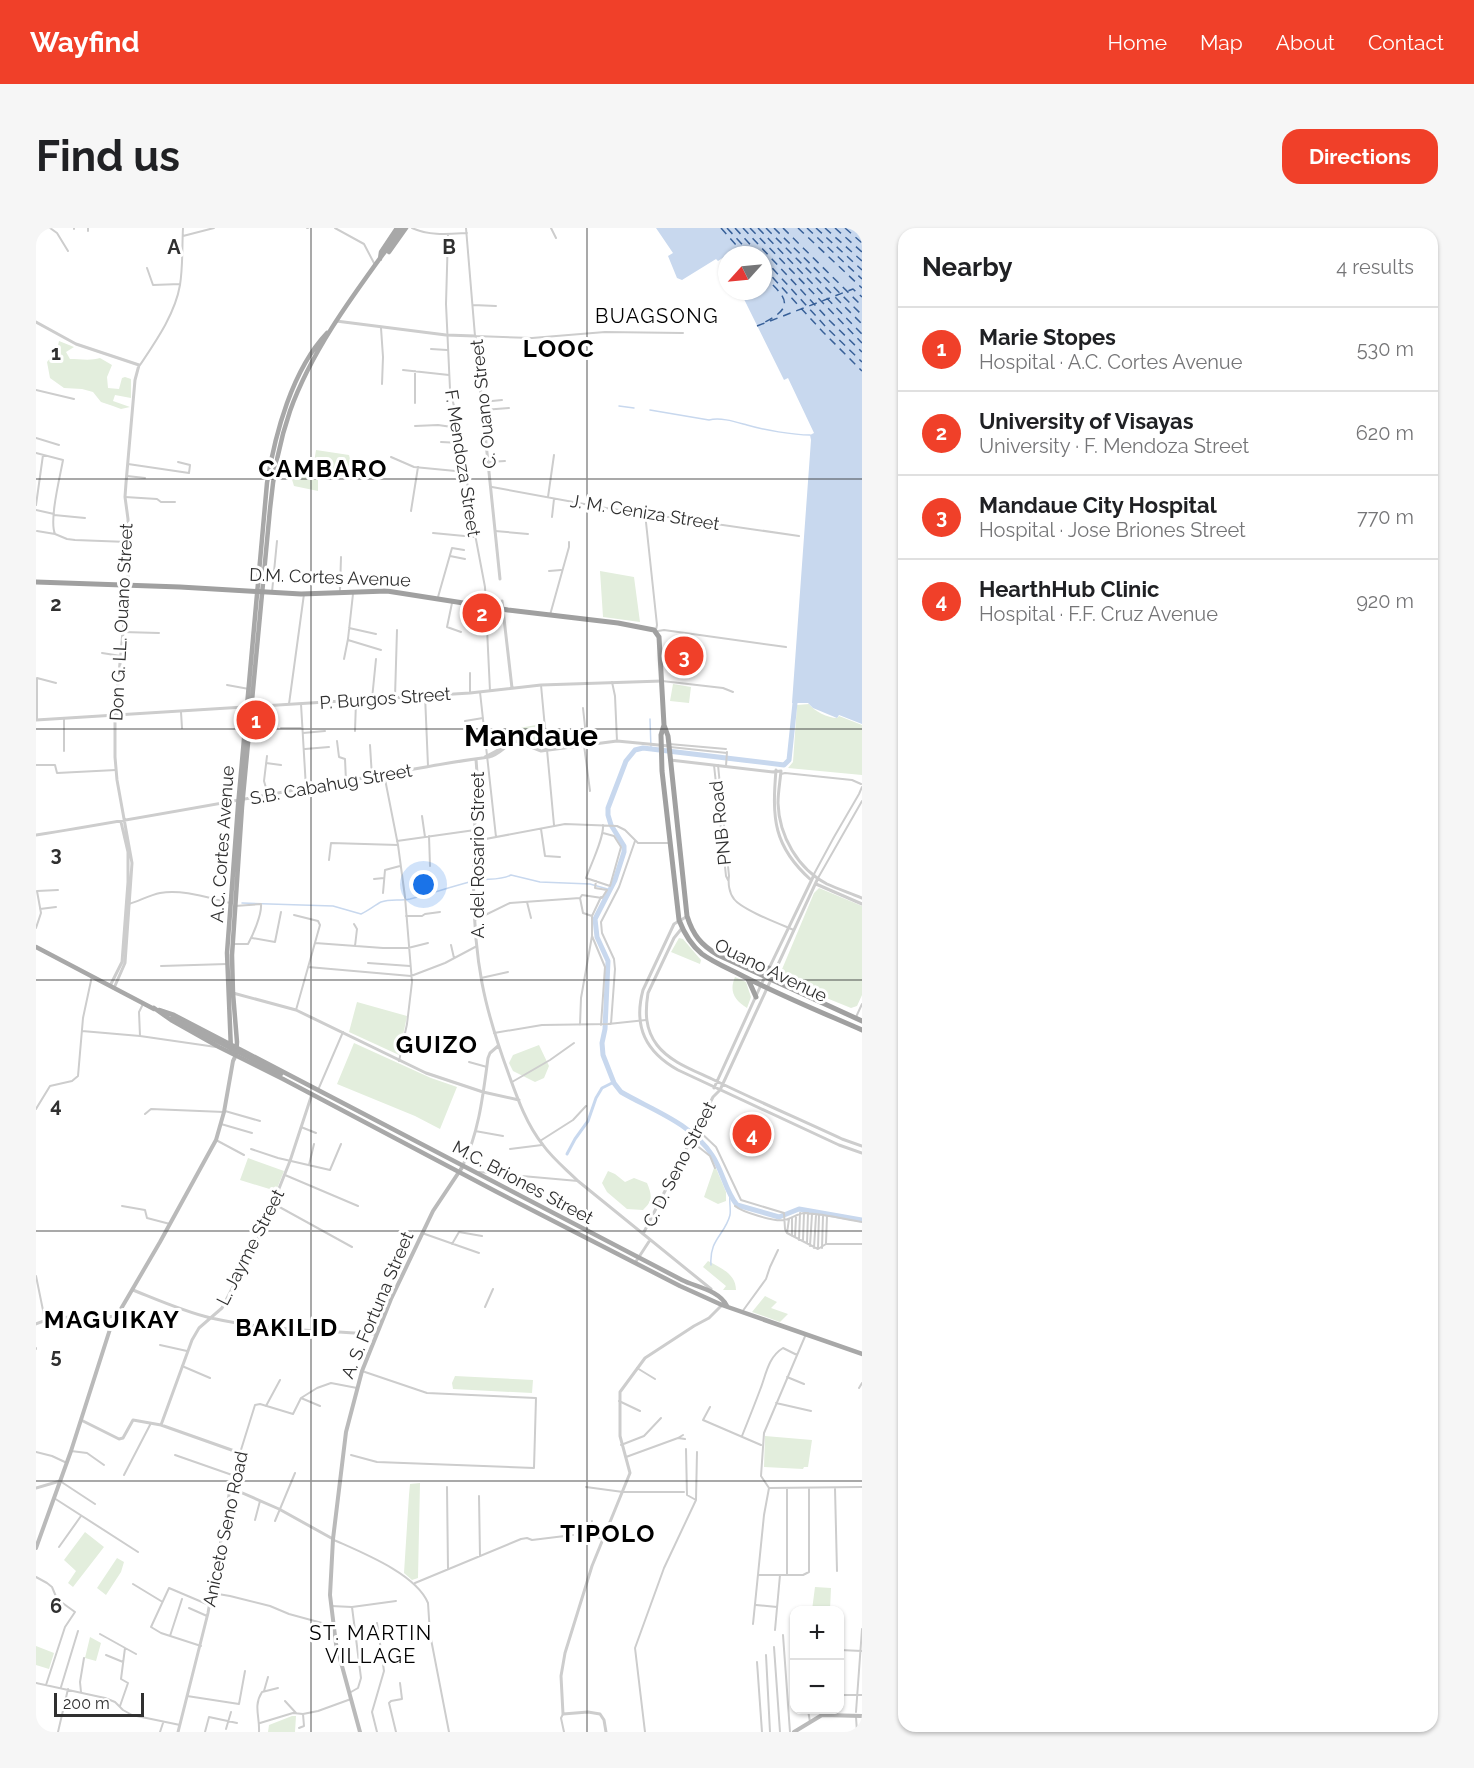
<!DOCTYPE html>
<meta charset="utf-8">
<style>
:root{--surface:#fff;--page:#f6f6f6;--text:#202124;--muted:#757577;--line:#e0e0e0;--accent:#f04029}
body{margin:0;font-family:Raleway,sans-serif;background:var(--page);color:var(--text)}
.controls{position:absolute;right:18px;bottom:18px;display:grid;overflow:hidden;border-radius:12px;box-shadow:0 2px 4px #0004}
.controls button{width:54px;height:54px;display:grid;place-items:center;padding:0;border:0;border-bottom:2px solid var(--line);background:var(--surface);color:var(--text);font:30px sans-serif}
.compass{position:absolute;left:682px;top:18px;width:54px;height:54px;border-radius:50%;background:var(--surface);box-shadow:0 2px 4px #0004;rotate:243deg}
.scale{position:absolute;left:18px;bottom:15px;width:90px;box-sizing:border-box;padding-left:6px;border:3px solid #303030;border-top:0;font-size:16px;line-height:21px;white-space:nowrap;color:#303030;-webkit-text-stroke:4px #fff;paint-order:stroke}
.you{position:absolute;left:388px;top:657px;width:21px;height:21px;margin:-15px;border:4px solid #fff;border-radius:50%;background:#1a73e8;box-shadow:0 0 0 9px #1a73e833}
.badge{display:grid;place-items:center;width:39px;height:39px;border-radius:50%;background:var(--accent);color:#fff;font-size:20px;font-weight:700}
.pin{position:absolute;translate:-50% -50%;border:3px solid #fff;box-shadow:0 2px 6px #0006}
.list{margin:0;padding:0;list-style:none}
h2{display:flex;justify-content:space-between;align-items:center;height:78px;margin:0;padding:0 24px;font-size:26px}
h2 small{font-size:20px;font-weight:400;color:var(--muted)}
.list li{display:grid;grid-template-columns:39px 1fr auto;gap:18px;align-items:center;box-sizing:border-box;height:84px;padding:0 24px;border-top:2px solid var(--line)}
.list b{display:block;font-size:22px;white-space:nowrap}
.list p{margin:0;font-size:20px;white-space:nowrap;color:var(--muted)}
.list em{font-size:20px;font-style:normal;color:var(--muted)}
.map{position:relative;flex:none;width:826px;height:1504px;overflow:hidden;border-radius:18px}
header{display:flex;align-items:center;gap:36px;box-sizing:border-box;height:84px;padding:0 30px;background:var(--accent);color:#fff}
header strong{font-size:28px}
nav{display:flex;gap:33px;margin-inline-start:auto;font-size:21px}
.intro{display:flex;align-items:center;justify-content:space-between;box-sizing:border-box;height:144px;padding:0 36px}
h1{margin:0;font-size:42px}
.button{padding:15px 27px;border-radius:18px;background:var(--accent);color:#fff;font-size:21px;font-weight:700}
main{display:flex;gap:36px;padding:0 36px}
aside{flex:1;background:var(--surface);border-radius:18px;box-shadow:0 2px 4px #0004}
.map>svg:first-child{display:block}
.green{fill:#e3eedd}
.water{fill:#c8d8ee}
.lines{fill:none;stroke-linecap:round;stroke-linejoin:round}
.stream{stroke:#c8d8ee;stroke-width:1.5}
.canal{stroke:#c8d8ee;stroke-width:3}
.river{stroke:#c8d8ee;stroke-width:5}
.ferry{stroke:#386098;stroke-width:1.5;stroke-dasharray:8 6;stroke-linecap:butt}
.minor{stroke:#cdcdcd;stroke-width:2}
.tertiary{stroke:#cdcdcd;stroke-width:3}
.secondary{stroke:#bababa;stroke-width:4}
.primary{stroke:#a8a8a8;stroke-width:4.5}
.trunk{stroke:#a0a0a0;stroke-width:5}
.primary-bridge{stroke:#a8a8a8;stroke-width:4.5}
.grid{fill:none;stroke:#303030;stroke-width:1.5;stroke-opacity:0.55}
.labels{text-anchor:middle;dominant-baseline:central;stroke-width:6;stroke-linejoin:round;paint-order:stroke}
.street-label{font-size:18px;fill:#303030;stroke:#fff}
.neighbourhood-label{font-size:20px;letter-spacing:1.5px;fill:#000;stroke:#fff}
.district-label{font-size:24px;font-weight:bold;letter-spacing:1.5px;fill:#000;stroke:#fff}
.town-label{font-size:30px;font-weight:bold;fill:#000;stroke:#fff}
.grid-label{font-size:20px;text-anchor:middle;font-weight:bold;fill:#303030;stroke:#fff;stroke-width:6;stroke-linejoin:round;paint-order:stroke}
</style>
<header>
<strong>Wayfind</strong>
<nav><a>Home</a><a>Map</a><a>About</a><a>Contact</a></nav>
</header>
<div class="intro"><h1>Find us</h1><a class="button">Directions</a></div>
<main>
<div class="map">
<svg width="826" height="1504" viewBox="0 0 826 1504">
<rect width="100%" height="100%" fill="#fff"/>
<path class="green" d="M23,113L38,119L30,124L34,131C43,131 55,133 64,130L76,137L71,149L72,160L83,161L86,150L89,149L95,151V170L79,167L77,173L94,179L85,181L77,178L65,174L57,164L46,161L28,160L14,150L11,134L21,122Z
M280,222L313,227L314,231L311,248L282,247V263L258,258L254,245L276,247Z
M564,343L598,349L604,394L567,389Z
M637,456L655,459L653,475L634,473Z
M773,476C778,483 792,490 801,490L803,488L826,497V547L752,540L757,534L761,477Z
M506,496L507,505L502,506L499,509V515L484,505L483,500Z
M783,660L826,678V767L821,778L815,780L751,754L744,746L778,665Z
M643,710L647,711L665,732L664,736L635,724Z
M699,749L710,754L715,769L711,780C698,772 693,763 699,749Z
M321,774L371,788L363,827L313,804Z
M318,815L395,850L421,859L404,901L379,888L301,856Z
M503,817L513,838L508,850L499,854L477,843L473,835L477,827Z
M212,930L248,943L240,963L204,952Z
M678,940H680L690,964V973L682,976L668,969Z
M572,943L579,946L589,954L598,950L611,955C616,967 617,973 607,982L591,981L571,964L566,955Z
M672,1033C685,1040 700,1046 700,1062H687L690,1058L667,1039Z
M729,1068L741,1074L735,1080L752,1086L744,1094L716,1084Z
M419,1148L497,1152L496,1165L417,1161L416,1155Z
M729,1208L776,1212L772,1239H768L767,1241L728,1239Z
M384,1255L382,1350L376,1352L368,1345L373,1267L374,1256Z
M49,1304L68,1319L37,1359L32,1355L40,1343L28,1332Z
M81,1330L88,1334L85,1344L70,1367L61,1360Z
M779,1359L795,1360L794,1382H776Z
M54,1409L65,1415L60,1433L49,1430Z
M0,1418L18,1425L13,1441L0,1437Z
M256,1488H260L259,1504H232L233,1497Z"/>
<path class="water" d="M620,0H826V496L803,487L801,490L777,480L772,475H756L775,212L774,207L778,205L752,150L748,152L704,63H727V27H691V35L688,29L682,33L680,31L646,52L641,50L632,28L637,25Z"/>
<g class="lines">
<path class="stream" d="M583,178L598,180
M614,182L673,192C685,189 700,194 711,197C728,202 757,207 774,207
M614,491L615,521
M206,675L297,678L325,686C332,683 339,677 345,674C354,671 364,673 374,671C395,666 416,658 438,653C450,650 463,653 475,647L504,654L554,656L575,662
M675,1037C673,1011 689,1007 694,987C695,981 693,973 694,967"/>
<path class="canal" d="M531,926L539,911L552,893L560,870L566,860L578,854"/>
<path class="river" d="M759,475L753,532L748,537L607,520L599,522L590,533L572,580V587L575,597L588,618V624L579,652L559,691L561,709L572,733L569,801L566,815L567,827L578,855L585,864C616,882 655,895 676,927C687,943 689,963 701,977L743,989L763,981L826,992"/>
<path class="ferry" d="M685,0L709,27
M691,0L716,27
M699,0L724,27
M707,0L794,93L826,124
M714,0L826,115
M722,0L826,106
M730,0L826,96
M738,0L826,87
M747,0L826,78
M762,0L826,60
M771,0L826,51
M780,0L826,42
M789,0L826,33
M799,0L826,24
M809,0L826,15
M817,0L826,7
M727,30L790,99L826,134
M727,39L787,104L826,143
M727,47C746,67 763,77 729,94
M721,98L817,61L826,69"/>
<path class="minor" d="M14,0L21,5L32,23
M38,0V1
M271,0H272
M299,0L328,16L339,37
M376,0C394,8 412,6 431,5
M430,0L439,108L496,110L569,104L647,105
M515,0L520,10
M52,3V0
M412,6L410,76L414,161L423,200L438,301L449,359L454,463
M147,8L178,0
M111,40L117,57L144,56
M437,77L460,78
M345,100L347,129L346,156
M395,121L411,122
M104,137C120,113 139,86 144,57C147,38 146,19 147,0
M367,142L413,147
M379,143V175
M0,162L38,171
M446,174L466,172
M447,182L473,180
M379,198L402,197L423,200
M0,210L23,217
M405,214L425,215
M0,225L27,232C24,249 13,292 19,306L31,311L39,312L92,314
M355,229L378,239L430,244
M453,234L469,233
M92,236L153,245L154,237L142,234
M91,248L109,250
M456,259L570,280L763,308
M89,269L121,271L125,274H139
M512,269L518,227
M0,277L7,227
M0,282L18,286
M375,283L382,239
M609,285L621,397L620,402
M18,287L49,290
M516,289L518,271
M1,303L19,306
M459,303L492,306
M397,305L439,309
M414,328L429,331
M513,343L525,342
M304,362L305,329
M236,364L241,313
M402,369L416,320L428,322
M416,375L411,399L425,404
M514,387L533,319V314
M313,400L340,406
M622,403L628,402L750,419
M87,404L123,405
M312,412L345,422
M66,425L85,428
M308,431L312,411L317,366
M626,453L687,460L697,464
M576,454L579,468L581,513
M191,457L213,461
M505,457L518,597
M444,464L460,609
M434,465V445
M389,467L392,538
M359,469L361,402
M336,471L340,431
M253,476L268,366
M265,476L270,560
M547,480L551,517
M145,484L146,500
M1,492V450L20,455
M429,493L447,490
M245,500H266
M319,503L320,473
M267,505L289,503
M301,513L303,529L309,531L310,553
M633,516L690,521
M334,517L336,549
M548,517L554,563
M634,519L691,525
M269,521L293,519
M28,523V491
M231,528L228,553L232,567
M230,535L245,537
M0,537H19L21,545L80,542
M678,537L690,648L692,652
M682,537L693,648C692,655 693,665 698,671C706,682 744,696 758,702
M690,538L691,524
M348,546L362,617L369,669L376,754L371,796L363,833
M745,546L749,545L816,552L825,556
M386,588L389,609
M567,597C568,610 555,636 550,650L574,658L585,619L578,608L567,605
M505,601L509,628L524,629
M393,608L394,638
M361,613L439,602
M439,613L529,596L581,598L589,602L602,615H634
M293,632L295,615L362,617
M778,646L798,609L823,566L826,559
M782,650L826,573
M338,651L348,650
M347,665L349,642L364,638
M544,670L547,685L556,688
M491,674L495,690
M93,676C103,673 114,667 124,665C147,661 172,670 194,675
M4,681L20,679
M258,687L282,693L284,697L260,782
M370,688H386L389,686L404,684
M439,692L474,675L544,670L546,667L566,670L571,662L559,660L560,653
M318,696L321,701L319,718
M0,700L5,685L1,663L22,662
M556,708L569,739L565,797
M216,710L239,714L245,684
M279,715L347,720H372L392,715
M197,716H212C217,707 226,686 225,676L199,678
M415,717L418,730
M332,735L374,738
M125,738L191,736
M272,739L375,748L409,735L441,718
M445,750L472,744
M820,789L826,776
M575,796L579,741L578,731L566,705L565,694L583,659L599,613
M544,797L545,770L556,708V688L565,669
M46,803L104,808L180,819
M458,805L506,797L572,796L610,792
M104,808L103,784L107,776
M433,834L451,839
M476,854L514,832L538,815
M282,862L307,804
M0,881L14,858L36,853L42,848L47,790L56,748
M189,883L224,893
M109,886L115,881L188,884
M185,896L216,905
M265,899L280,905
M662,902L680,919L705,972L748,985L749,1001L751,1005L782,1021L790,1016H826
M439,903L467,908
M180,912L208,927
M504,913L537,892L550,878
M655,913L674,928L679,940
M215,921L242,930L294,942L305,916
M474,921L506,917
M273,937L278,916
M443,944L542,953
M249,947L322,978
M238,976L316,1019
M86,978L109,982L111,990L134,996
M699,978C706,984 739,994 748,992C755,991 762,985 769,985C788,986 808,991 826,994
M386,1005L443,1025
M751,1005L753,991
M756,1008V990
M759,1009L760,989
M763,1012L764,985
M767,1012L768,985
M771,1015L772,985
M790,1015L791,988
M416,1016L423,1004L446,1008
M774,1018L776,986
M778,1020L780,987
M782,1020L783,987
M786,1020L787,988
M0,1048L9,1092
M449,1079L457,1061
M706,1084L730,1051L734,1039L742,1022
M124,1117L151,1123
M0,1120V1121
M146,1138L174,1150
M601,1140L619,1151
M751,1149L768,1156
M823,1160L826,1155
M265,1170L284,1178
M583,1173L604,1183
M740,1175L775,1183
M230,1178L244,1152
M674,1179L667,1192L725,1217
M706,1208C712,1193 718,1178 724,1162C730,1147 732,1129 747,1120L761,1127
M642,1210L649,1211
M585,1217L608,1208L625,1190
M650,1221L651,1267L660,1272
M35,1223L51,1225L68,1237
M0,1224L16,1228L31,1235
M204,1225L219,1177L224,1176L257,1186L265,1170L281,1160L295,1155L321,1160
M139,1227L199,1248
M315,1227L341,1234L498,1240L500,1170L391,1165L326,1143
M590,1229L642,1210L647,1207
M88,1247L115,1195
M24,1253L59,1276
M411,1259L412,1341
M550,1259L587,1264H648
M733,1260L725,1248L728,1205L770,1106
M733,1260L826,1259
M751,1260V1347
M799,1260L801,1343
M443,1268L444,1328
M18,1270L102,1324
M219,1292L224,1273
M239,1293L259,1245
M556,1293V1297L553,1306L567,1311
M298,1312C327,1325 380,1346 392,1375L394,1406L413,1504
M23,1319L45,1288
M722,1347H767L773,1344V1260
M0,1349L11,1355L16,1359L21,1371L39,1384L29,1399L10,1457
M379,1355L485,1311L491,1310L496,1312L537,1307
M97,1356L125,1373
M176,1365L194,1368L234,1378L253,1386L297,1398
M720,1377L741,1379
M295,1378L316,1379L360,1373
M153,1380L171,1388
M341,1395L348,1443L336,1484L341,1504
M717,1396L728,1287L733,1260
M739,1402L744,1347
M64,1406L100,1426
M747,1407L754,1504
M134,1408L146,1371
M165,1418L125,1405L115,1399L133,1360L173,1377
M738,1419L744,1504
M804,1422L826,1423
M70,1427L87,1434
M730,1427L734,1504
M721,1434L726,1504
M0,1455L69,1470L79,1474L87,1482L96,1487L144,1497
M25,1459L42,1403
M228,1463L232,1449
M45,1464L44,1454L48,1430
M315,1464L322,1460L325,1450L316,1379
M804,1467H826
M151,1468L203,1476L209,1443
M249,1473L260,1485
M84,1478L92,1455L85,1451L89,1420
M772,1482L774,1494
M820,1484L826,1401
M527,1486L525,1490L528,1504
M820,1489L821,1504
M224,1495L257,1485L267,1486L282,1483L315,1471
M263,1500L268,1498L267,1486
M190,1501L195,1484
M22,1504L32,1461
M124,1504L127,1495
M169,1504L173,1489L201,1495
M223,1504C224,1489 217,1478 226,1464L242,1460
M360,1504L353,1475L355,1473L366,1471L364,1455
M609,1504L599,1420L628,1340L660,1272L661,1224"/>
<path class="tertiary" d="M300,93L410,107L439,108L464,351
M0,94L40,116L103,137L99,152L90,255L89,269L92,291V352L79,487V529L81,552L96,635L89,735L78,760
M466,373L476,460
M0,492L434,465L505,457L626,453
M449,529C453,526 458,525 462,522C469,517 474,507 483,509C492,510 498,519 511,521
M440,531L441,545C438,615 433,686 446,755C452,787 462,817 473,847C482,872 491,897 507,917C517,931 530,941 542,953L675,1061
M634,532L737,544
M740,542C736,590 737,618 775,652
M736,544L745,543C744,554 742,565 742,575C743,608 762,641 791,656C802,661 814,665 826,670
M0,607C130,586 260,561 390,539C411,535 433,532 453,529C464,527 470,516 480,513L505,523L581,513L633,518
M780,656L826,676
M650,689L638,696L607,762C597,799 610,824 642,842L803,917L826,925
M646,700L638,710L612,765C609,784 609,801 621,817C634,834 657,842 676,851C719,872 763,891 806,911L826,918
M74,758L86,734L92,654V624L85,594
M197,765L260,782L390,845L447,864L483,872
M678,860L725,757L778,647
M427,937C443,904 447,867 452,830L454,825L462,818
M607,1006L677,869L684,862L782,650
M599,1035L614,1012
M97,1062C122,1072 149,1084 175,1090C229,1102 285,1103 340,1106
M0,1096C20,1087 35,1089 56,1090C64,1090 72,1089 80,1088
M45,1192L83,1211L87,1210L97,1192L125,1197L204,1225L193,1267L172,1385L142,1504
M125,1197L156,1112L163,1100L186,1080L226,1003L254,933L276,866
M0,1260L24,1253
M195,1260L243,1281L297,1311
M570,1504L568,1492L564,1486L552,1484L527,1486L525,1448L529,1425L556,1338L594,1245L584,1208V1164L609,1130L658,1098L673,1090L686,1077"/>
<path class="secondary" d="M0,1320L35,1223L75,1098L124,1014L180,912L188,884L197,833L200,827
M324,1504L300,1416L294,1367L297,1311L310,1204L326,1143L355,1071L397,983L427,938
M758,1504L786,1487L826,1488"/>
<path class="primary" d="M353,24L370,0
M344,31L345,24L361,0
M0,719L118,781
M118,780L135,792L183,819L247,851L459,963L644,1058L686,1077L826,1126
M123,782L138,787L211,825L646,1052C660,1059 683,1062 691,1078
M195,822L191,725L202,578L231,255C239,206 256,142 291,105
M200,827L201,814L197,765L196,727L206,579L234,281C237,248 243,215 254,183C278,116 325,57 366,0"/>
<path class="trunk" d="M0,354L144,359L265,366L351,363L472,382L582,395L618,402L623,409L628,497L632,508L651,688C657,707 665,717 682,727L826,793
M628,497L625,507L626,543L643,692C648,705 655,717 666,726C677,734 691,740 703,746C743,767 785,784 826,802
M739,742L746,755
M722,745L733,740
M712,751L720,769"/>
<path class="primary-bridge" d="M136,790L245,846"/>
</g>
<path class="grid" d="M275,0V1504M551,0V1504M0,251H826M0,501H826M0,752H826M0,1003H826M0,1253H826"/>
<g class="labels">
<g class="street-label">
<text transform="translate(447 176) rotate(-96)">C. Ouano Street</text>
<text transform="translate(427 235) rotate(81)">F. Mendoza Street</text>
<text transform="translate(609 284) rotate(9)">J. M. Ceniza Street</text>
<text transform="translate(294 349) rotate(2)">D.M. Cortes Avenue</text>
<text transform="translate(85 394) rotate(-87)">Don G. LL. Ouano Street</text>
<text transform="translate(349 470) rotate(-4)">P. Burgos Street</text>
<text transform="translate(295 556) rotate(-10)">S.B. Cabahug Street</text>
<text transform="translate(684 595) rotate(-96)">PNB Road</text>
<text transform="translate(186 616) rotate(-86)">A.C. Cortes Avenue</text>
<text transform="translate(441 627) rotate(-90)">A. del Rosario Street</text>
<text transform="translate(735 742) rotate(26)">Ouano Avenue</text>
<text transform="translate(643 936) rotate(-63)">C. D. Seno Street</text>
<text transform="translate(487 954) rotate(28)">M.C. Briones Street</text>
<text transform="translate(214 1019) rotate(-63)">L. Jayme Street</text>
<text transform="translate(341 1077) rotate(-67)">A. S. Fortuna Street</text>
<text transform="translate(189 1301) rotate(-78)">Aniceto Seno Road</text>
</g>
<g class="neighbourhood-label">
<text x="621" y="88">BUAGSONG</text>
<text x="335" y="1405">ST. MARTIN<tspan x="335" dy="23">VILLAGE</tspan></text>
</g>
<g class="district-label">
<text x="523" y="120">LOOC</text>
<text x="287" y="240">CAMBARO</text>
<text x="401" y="816">GUIZO</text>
<text x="76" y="1091">MAGUIKAY</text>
<text x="251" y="1099">BAKILID</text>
<text x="572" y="1305">TIPOLO</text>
</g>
<g class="town-label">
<text x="495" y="507">Mandaue</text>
</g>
</g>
<g class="grid-label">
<text x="138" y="26">A</text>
<text x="413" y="26">B</text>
<text x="20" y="132">1</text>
<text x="20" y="383">2</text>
<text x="20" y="633">3</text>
<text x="20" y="884">4</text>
<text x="20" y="1135">5</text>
<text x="20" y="1385">6</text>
</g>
</svg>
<div class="controls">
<button>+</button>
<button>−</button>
</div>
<svg class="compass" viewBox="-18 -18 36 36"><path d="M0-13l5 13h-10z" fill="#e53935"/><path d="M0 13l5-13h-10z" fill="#757577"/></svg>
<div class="scale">200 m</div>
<div class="you"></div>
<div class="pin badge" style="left:220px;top:492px">1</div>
<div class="pin badge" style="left:446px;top:385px">2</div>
<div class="pin badge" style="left:648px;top:428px">3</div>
<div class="pin badge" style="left:716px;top:906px">4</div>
</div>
<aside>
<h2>Nearby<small>4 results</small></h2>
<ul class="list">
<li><span class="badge">1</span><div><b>Marie Stopes</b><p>Hospital · A.C. Cortes Avenue</p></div><em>530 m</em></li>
<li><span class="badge">2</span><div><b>University of Visayas</b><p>University · F. Mendoza Street</p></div><em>620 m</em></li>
<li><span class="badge">3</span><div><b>Mandaue City Hospital</b><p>Hospital · Jose Briones Street</p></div><em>770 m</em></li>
<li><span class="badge">4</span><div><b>HearthHub Clinic</b><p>Hospital · F.F. Cruz Avenue</p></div><em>920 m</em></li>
</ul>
</aside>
</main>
